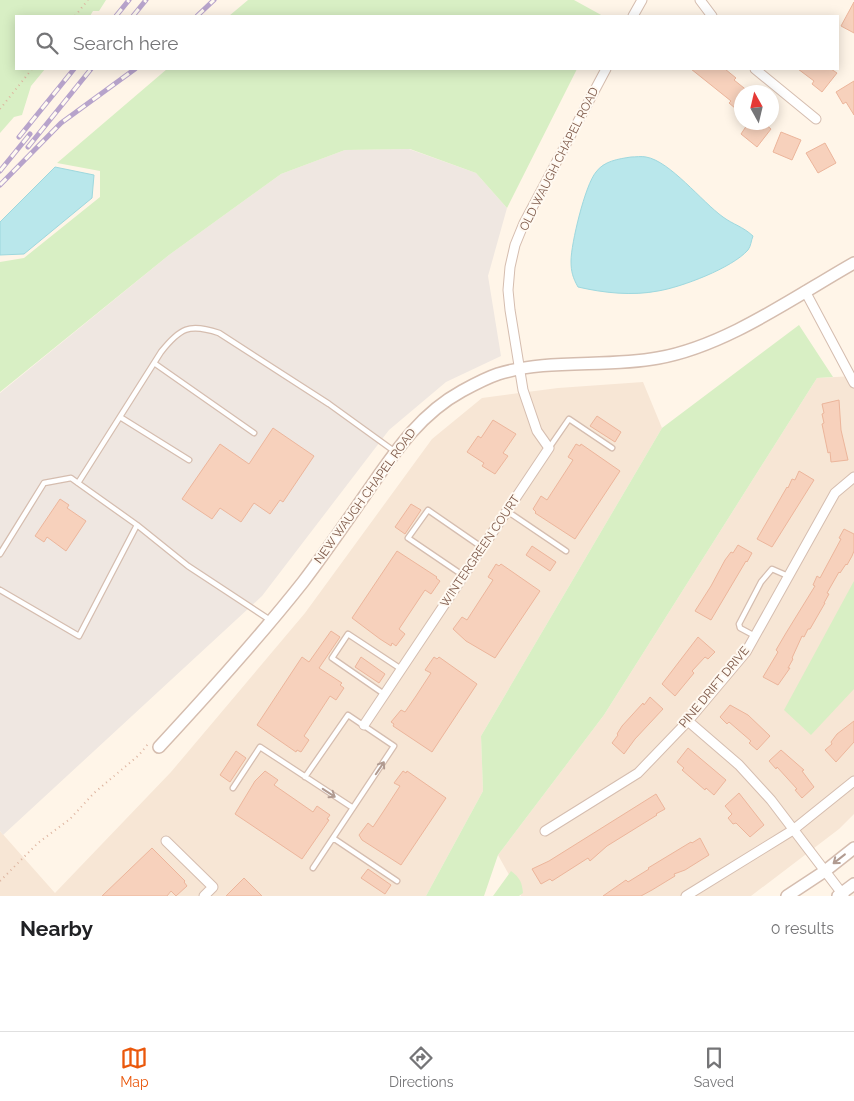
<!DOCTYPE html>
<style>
:root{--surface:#fff;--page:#f2f2f2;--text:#202124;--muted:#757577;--line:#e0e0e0;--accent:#ea580c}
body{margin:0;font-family:Raleway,sans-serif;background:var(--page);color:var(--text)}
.compass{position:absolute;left:734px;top:85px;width:45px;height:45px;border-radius:50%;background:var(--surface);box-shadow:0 2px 12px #0003;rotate:352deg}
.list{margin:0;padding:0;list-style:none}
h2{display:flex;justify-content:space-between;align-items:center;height:65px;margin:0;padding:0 20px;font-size:21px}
h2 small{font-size:16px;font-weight:400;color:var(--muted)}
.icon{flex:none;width:28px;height:28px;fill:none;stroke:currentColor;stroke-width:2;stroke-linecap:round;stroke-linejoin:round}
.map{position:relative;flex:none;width:854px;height:896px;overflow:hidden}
.search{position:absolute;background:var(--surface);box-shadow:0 2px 12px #0003;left:15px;right:15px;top:15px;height:55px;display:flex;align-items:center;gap:12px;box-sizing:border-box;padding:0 18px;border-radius:0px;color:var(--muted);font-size:19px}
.sheet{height:135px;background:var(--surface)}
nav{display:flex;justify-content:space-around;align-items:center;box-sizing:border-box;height:70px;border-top:1px solid var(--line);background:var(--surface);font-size:14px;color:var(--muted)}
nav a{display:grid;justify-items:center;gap:2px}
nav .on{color:var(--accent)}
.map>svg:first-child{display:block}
.residential{fill:#f7e6d5}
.industrial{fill:#efe7e1}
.green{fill:#d8efc4}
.water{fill:#b9e7eb;stroke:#9ed8de}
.building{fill:#f7d1bc;stroke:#ecb59b}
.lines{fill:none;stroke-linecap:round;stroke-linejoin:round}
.service-casing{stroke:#d5bdaf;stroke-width:7}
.minor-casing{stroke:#d5bdaf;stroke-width:11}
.tertiary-casing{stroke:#d5bdaf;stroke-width:14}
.path{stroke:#ddb39e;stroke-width:2;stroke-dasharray:1 4;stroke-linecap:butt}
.service{stroke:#fff;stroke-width:4.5}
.minor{stroke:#fff;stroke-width:9}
.tertiary{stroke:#fff;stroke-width:11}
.rail-casing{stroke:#b7a3cb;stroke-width:5}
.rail{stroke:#fff9f1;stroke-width:3;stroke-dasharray:9;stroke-linecap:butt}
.oneway{stroke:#b19b91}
.labels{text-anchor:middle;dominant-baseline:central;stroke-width:4;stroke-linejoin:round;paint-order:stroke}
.street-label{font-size:12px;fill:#7d5848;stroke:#fff9f1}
</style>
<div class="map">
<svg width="854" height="896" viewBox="0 0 854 896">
<rect width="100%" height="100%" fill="#fff5e8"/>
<path class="residential" d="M854,376V814L839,829L751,896H521L498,855L604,715L817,378Z
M643,382L662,428L481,736L483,791L426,896H0V831L55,893L171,772L305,613L432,439L482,398L558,388Z"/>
<path class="industrial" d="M409,149L476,173L507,208L488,276L501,356L446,382L389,430L262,596L3,835L0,831V393L169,255L281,174L345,150Z"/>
<path class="green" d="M0,0H106L99,11H93L90,16H16V69H45L31,86L22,115L14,117L0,133Z
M248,0H574L603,16H229Z
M167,69H577L507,208L476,173L410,149L345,150L281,174L169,255L0,392V262L24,258L100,197V171L57,163Z
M799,325L833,377L817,378L604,715L498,855L484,896H426L483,791L481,736L662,428Z
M854,581V689L811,735L784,710Z
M511,871C520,878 522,882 523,893L519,896H493Z"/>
<path class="water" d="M631,157C636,157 641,156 646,157C670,161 702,202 723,217C734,225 742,226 753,236C751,241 751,246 748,250C732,268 682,287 658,291C632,296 604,293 578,287C573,278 571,272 571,261C571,244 585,185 596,172C604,161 618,159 631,157Z
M55,167L94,175L92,198L24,254L0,255V222Z"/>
<path class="building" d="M854,2V33L841,26Z
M691,69H725L736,78L734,80L749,92H742V114L729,103L731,101Z
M798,69H831L837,73L822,92L812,84L814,81Z
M854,81V115L846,102L843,104L836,92Z
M749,122H763L771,129L757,147L741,134Z
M781,132L801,140L792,160L773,152Z
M825,143L836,163L818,173L806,153Z
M839,400L841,430L848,460L831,462L830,452L828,453L822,424L824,423L822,414L824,413L822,404Z
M597,416L621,432L615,442L590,426Z
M493,420L516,434L503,453L508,456L495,474L482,466L484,463L467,452L478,436L481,438Z
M273,428L314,456L283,502L280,500L270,514L254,503L241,522L220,508L212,519L182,499L220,444L249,464Z
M576,444L580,446L581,444L620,471L575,539L535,513L536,512L533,509L541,496L547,500L573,460L568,457Z
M799,471L814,480L772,547L757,539L787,487L788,488L792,479L795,480Z
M60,499L69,505L67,508L86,521L66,551L47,537L44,542L35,536Z
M411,504L421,510L405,534L395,527Z
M844,529L854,534V551L852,556L847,565L846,564L840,573L839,572L827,593L829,594L824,603H825L810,629H808L804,637L802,636L792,658L793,659L788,668H790L778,685L763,677L778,652L776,650L786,633L815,586L813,585L817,576L820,578L841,539L839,538Z
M738,545L752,553L747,562L746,561L711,620L695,611L711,586L725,560L731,552L733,553Z
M532,546L556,562L550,571L526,555Z
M397,551L437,577L436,578L440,581L431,594L425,590L399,629L405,634L396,646L392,643L391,646L380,639L352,618Z
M496,564L499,566L501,564L540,591L495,658L466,641L453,629L462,617L467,620L478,603L493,580L488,577Z
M331,631L340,637L319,668L342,683L340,685L344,688L336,700L330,696L304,736L309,740L301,752L297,750L296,752L257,725L302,657L309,662Z
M698,637L715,652L708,659L705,657L692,671L694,673L675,696L662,684Z
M361,657L385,674L379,683L355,667Z
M434,657L437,659L439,657L477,684L432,752L393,726L394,724L391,722L401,710L405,712L416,696L431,673L425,670Z
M650,697L663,709L635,739L624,754L612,743L618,735L617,734L622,726L643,703L644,705Z
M730,705L748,715L770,736L757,750L749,743L751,741L729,722L727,724L720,717Z
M854,721V742L836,762L825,750L832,744L831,742L837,734Z
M688,748L726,780L714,795L706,788L705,790L682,770L684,768L677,762Z
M781,750L804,770L802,771L814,787L802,798L795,790L797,789L777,767L776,769L769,761Z
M236,751L246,758L230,782L220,775Z
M265,771L278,780L274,785L313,812L317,806L330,815L327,819L329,820L302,859L235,814L255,781Z
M403,771L406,773L407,771L446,798L401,865L362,840L359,835L368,823L373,827L385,809L400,786L394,783Z
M739,793L764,825L750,837L736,823L733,824L728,818L732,814L725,806Z
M656,794L665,809L656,814L657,815L607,846L590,861L588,858L552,881L550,879L541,884L532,869L549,861Z
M700,838L709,855L685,870L674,874L675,876L652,890L641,896H603L626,880L628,882L649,869L648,868L691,842L692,843Z
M152,848L185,881L184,882L187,886L176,896L171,891L167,896H102Z
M368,869L391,885L385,894L361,878Z
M244,878L262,896H226Z"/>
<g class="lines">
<g class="service-casing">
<path id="service" d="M154,363L254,433
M120,417L189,460
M549,448L569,419L612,448
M78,483L161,352C180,328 189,323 219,333L329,404L394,451
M507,511L566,551
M0,554L44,483L71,478L137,525L188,566L270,620
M464,576L408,538L428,510L483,548
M0,590L79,636L137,525
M755,636L740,628L739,624L761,582L772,569L788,576
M384,694L332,658L348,634L401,669
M305,777L348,715L394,746L313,868
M233,788L260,747L353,808
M333,838L397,881"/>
</g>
<g class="minor-casing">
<path id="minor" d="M700,0L712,16
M633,16L642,0
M755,69L816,119
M805,291L854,383
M688,721L739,765L771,800L844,896
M364,725L549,448L537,431L523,390L510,310L508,290L510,267L515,245L524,223L606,69
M545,831L638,773L688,721L746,652L835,493L854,477
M166,841L213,887L204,896
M686,896L793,830L854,781"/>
</g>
<g class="tertiary-casing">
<path id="tertiary" d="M159,747C209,693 258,639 303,582C325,553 345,524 365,495C393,455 418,415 462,391C473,385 486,378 498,374C550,358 605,368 658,358C726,346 794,297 854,263
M787,896L825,871L854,848
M838,896L854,884"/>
</g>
<path class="path" d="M75,16L88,0
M0,109L32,69
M0,881L38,843L70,819L94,793L139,755L148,744"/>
<use href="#service" class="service"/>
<use href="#minor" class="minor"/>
<use href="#tertiary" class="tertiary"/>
<g class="rail-casing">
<path id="rail" d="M116,16L129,0
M133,16L146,0
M197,16L214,0
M19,137L74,69
M28,147L91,69
M0,171L30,134
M0,185L61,123L135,69"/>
</g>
<use href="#rail" class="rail"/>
</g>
<defs><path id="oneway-shaft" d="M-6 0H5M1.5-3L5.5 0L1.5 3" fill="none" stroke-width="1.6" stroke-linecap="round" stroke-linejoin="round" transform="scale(1.25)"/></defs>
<g class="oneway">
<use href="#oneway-shaft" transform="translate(380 768) rotate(-56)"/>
<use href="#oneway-shaft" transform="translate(329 793) rotate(33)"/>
<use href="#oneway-shaft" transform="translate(839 859) rotate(142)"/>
</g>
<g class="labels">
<g class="street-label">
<text transform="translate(559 159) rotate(-63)">OLD WAUGH CHAPEL ROAD</text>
<text transform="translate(365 496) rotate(-54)">NEW WAUGH CHAPEL ROAD</text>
<text transform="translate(480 551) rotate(-56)">WINTERGREEN COURT</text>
<text transform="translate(714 687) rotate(-50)">PINE DRIFT DRIVE</text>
</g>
</g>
</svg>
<svg class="compass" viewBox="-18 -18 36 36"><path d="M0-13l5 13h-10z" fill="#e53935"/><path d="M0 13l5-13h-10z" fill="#757577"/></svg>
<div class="search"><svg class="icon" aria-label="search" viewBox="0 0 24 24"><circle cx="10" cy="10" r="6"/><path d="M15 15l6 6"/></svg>Search here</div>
</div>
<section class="sheet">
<h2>Nearby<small>0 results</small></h2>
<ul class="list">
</ul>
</section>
<nav>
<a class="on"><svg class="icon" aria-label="map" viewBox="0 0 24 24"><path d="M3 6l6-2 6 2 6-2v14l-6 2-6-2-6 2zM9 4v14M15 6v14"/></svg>Map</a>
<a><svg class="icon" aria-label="directions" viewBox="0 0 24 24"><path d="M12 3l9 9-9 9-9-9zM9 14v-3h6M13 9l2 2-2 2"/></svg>Directions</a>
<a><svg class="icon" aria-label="saved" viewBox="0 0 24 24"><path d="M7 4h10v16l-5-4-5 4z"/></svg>Saved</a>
</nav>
